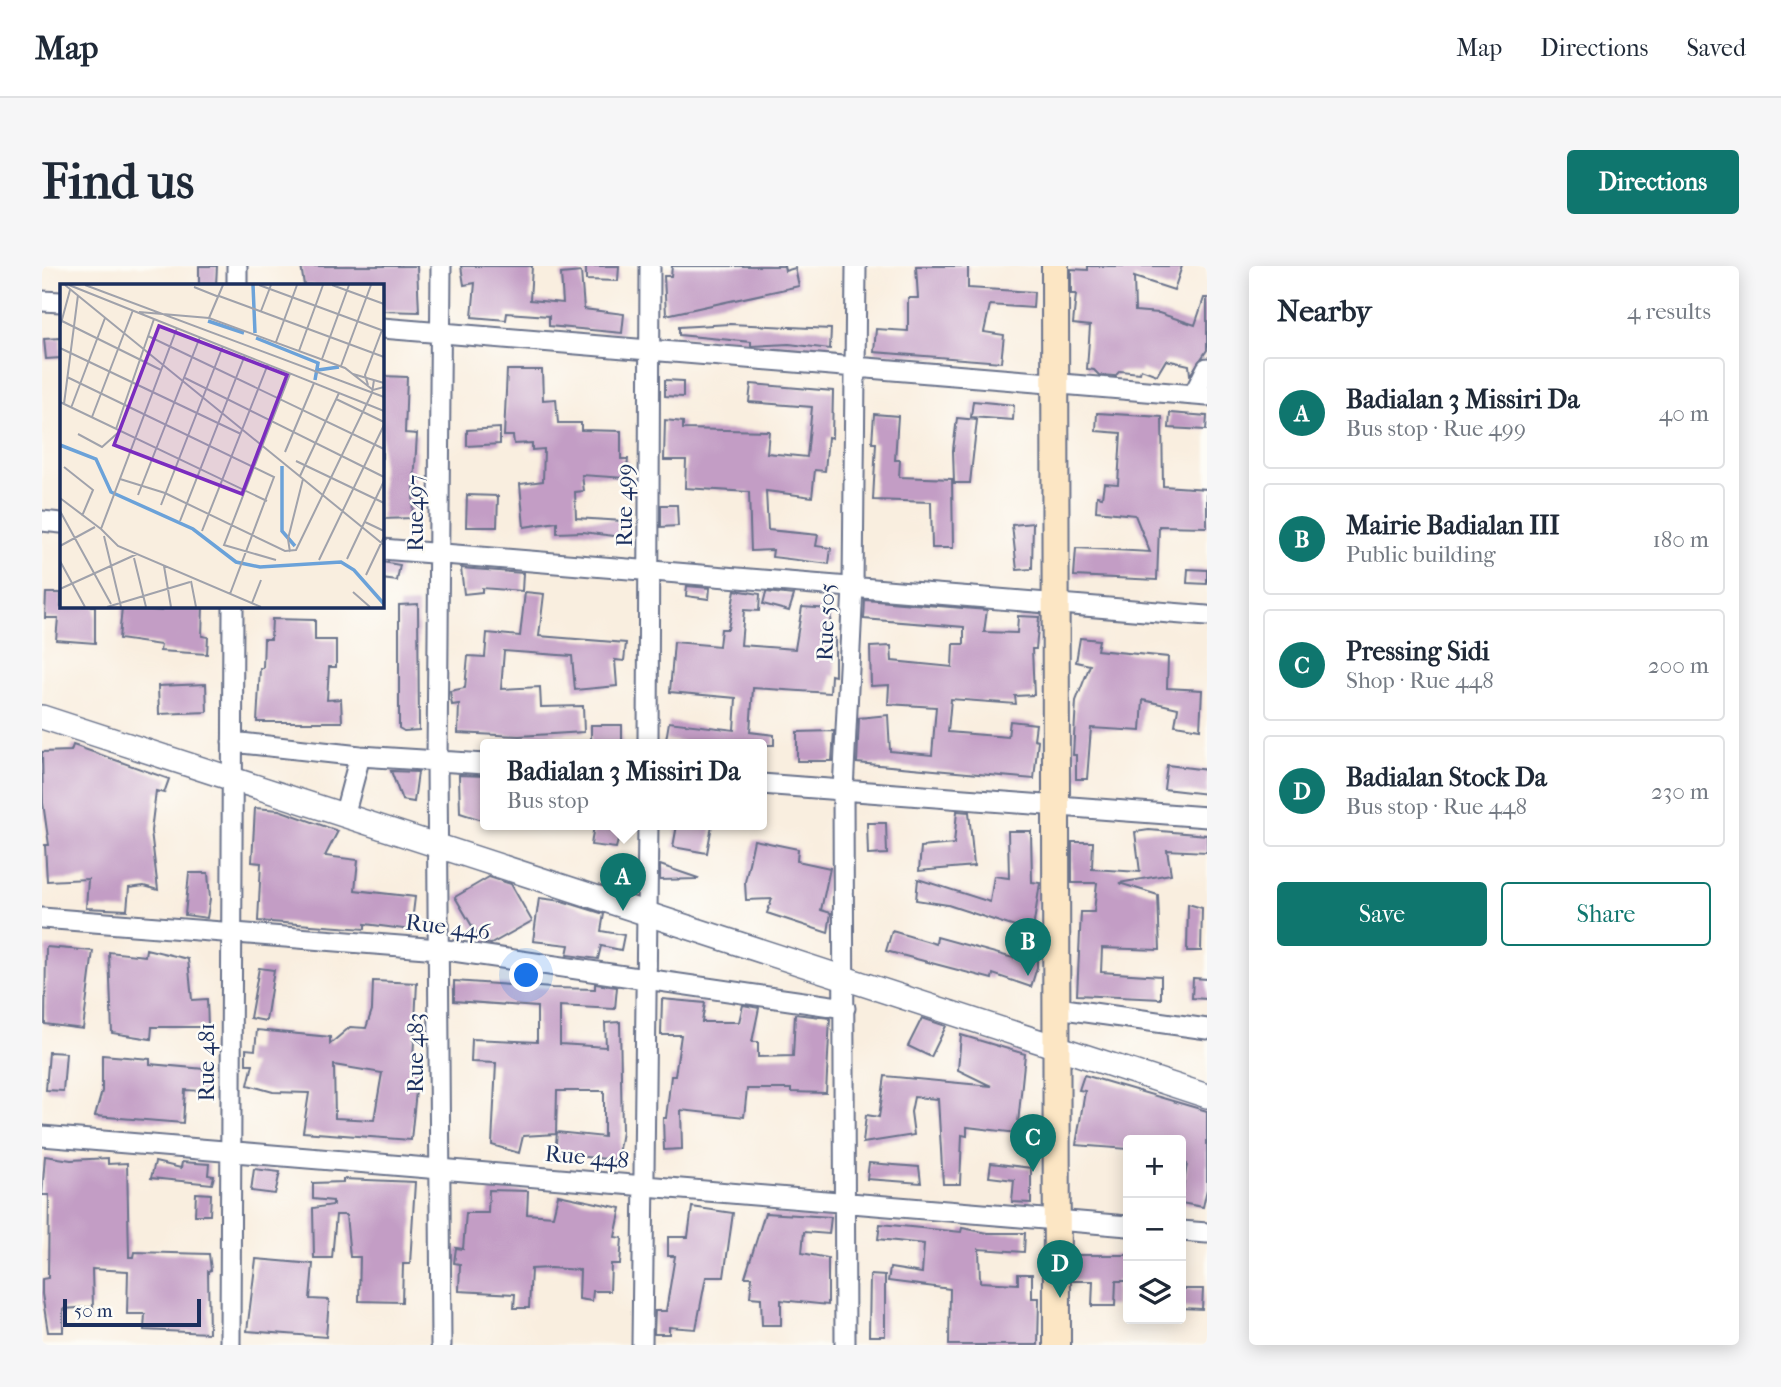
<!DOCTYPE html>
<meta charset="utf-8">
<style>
:root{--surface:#fff;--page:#f6f6f7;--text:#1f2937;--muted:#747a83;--line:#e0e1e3;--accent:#0f766e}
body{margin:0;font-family:"IM FELL French Canon",serif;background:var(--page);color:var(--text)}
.controls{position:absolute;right:21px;bottom:21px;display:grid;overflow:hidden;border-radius:7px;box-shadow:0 4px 18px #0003}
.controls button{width:63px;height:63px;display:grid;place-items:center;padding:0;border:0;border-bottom:2px solid var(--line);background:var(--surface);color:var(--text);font:35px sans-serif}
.scale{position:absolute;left:21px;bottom:18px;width:138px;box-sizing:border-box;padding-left:7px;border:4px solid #1b2f5e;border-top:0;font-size:19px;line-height:24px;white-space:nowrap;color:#1b2f5e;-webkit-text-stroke:5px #fdfcf7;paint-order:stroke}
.you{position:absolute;left:485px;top:710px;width:24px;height:24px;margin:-18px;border:5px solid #fff;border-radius:50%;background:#1a73e8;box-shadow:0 0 0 10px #1a73e833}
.badge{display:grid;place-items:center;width:46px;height:46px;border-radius:50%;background:var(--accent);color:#fff;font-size:23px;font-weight:700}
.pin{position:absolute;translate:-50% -58px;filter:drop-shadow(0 2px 4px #0008)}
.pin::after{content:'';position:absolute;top:37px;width:24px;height:21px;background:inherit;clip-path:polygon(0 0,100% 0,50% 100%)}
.popup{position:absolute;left:438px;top:473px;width:287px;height:91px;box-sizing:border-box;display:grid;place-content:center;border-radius:7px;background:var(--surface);filter:drop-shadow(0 2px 5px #0005);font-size:23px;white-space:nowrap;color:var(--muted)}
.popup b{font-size:26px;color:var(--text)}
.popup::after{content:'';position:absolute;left:50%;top:100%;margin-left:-14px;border:14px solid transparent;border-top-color:var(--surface)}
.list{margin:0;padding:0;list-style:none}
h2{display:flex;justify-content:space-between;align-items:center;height:91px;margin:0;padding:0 28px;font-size:30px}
h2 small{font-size:23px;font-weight:400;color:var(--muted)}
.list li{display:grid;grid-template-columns:46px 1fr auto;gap:21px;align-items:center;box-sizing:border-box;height:112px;margin:0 14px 14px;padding:0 14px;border:2px solid var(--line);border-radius:7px}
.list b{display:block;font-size:26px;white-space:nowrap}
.list p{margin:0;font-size:23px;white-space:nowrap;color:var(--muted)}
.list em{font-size:23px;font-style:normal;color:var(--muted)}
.actions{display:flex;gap:14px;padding:21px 28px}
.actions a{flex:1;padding:16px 0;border:2px solid var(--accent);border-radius:7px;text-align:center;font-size:24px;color:var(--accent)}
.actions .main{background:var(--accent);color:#fff}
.icon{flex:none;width:38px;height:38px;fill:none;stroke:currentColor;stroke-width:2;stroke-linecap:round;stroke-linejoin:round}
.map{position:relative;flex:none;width:1165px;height:1079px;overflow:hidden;border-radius:7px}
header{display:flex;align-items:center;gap:42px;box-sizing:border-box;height:98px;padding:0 35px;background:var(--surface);border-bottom:2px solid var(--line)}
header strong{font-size:33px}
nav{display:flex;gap:38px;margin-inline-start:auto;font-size:24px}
.intro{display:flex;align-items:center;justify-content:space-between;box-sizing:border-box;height:168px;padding:0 42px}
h1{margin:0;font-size:49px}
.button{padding:18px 32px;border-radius:7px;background:var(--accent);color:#fff;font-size:24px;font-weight:700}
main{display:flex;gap:42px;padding:0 42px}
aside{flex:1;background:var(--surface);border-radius:7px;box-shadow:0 4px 18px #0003}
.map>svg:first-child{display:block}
.building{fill:#c39dc5;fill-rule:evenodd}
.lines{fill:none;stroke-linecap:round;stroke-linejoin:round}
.minor-casing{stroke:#69728b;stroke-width:23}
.tertiary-casing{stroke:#69728b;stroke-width:26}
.secondary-casing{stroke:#69728b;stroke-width:30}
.minor{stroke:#fff;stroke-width:19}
.tertiary{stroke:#fff;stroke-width:23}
.secondary{stroke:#fce6c4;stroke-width:26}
.labels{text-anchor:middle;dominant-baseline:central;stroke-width:5;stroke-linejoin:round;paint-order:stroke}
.street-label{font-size:23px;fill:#1b2f5e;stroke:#fdfcf7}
.inset-river{fill:none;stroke:#6ba2d9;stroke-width:3.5}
.inset-road{fill:none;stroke:#a0a2ab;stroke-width:2}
.view{fill:#7b2cbf;fill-opacity:0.15;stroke:#7b2cbf;stroke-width:3.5}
.inset-edge{fill:none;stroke:#1b2f5e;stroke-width:3.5}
</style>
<header>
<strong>Map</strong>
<nav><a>Map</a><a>Directions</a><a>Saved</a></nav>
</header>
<div class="intro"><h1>Find us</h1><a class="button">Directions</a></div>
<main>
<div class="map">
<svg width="1165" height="1079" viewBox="0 0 1165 1079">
<rect width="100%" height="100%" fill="#fdfcf7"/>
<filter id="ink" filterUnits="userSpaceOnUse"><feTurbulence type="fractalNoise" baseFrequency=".0143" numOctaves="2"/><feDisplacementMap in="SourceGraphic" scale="14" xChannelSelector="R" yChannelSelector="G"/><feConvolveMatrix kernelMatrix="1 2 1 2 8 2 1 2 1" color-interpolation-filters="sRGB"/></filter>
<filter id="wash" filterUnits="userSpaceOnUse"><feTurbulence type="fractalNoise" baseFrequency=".00686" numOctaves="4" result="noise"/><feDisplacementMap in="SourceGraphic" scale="28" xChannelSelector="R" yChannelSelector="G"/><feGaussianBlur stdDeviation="1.57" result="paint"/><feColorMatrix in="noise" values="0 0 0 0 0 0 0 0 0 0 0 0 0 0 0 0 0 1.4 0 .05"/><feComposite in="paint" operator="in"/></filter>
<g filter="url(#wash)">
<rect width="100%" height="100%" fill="#f9eedf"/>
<g id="blocks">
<path class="building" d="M157,0H175L174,19H157Z
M259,0H375L377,46L340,45V19H262Z
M419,0H490L488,34L521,37L519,8L539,6L542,43L582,48L580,67L507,60V50L465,47L464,54L430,51L433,17L422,19Z
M544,0H577L576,15L544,14Z
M630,0H742L743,5L753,2L757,20L624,49L622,10H629Z
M874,0H926V22L992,26L991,42L948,39L942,66L962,69L959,96L832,86L834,63L866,65V32H876Z
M1046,0H1140L1132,24L1092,11L1093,45L1117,47L1153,59L1162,32H1165V84L1148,109L1147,99L1124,94L1115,109L1099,103L1098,107L1078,105L1073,110L1057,109L1052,104L1045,103L1048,60L1031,58L1034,28H1029V3L1046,4Z
M688,58L789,63L788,83L747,78L709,80V76L637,69V61Z
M19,72V92L4,93L2,73Z
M465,104H500L501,134L514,133L516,157H539V164L579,165V193H586L584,212L540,209L542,225L533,226L534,252L581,255L579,271L541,266L515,267V256L482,261L478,218L501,215L502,183L490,184V177L472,178L471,170H462Z
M340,110L365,111L363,167L375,168L370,252L340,253Z
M623,114L641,115V131L623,130Z
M709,118L791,125L790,172L786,171L783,205L773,204L770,231L724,225L726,264L776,269L774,280L789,282L787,298L730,291L731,284L709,285L707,226L643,222L644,194H622L623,154L641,156V163L727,165L725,187L765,191L770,141L707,136Z
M931,135L972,139L971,154L929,151Z
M1055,147L1120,151L1121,220L1165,223V261L1117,260L1115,314L1032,310L1034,282L1108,286L1093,249L1054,245L1055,230L1060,231L1062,217L1076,218L1079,167L1054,165Z
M1128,147L1165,150L1164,164L1127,162Z
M832,148L856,150L853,194H858L857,211L910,213L911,282H890L889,236L831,234L834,177H830Z
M915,152L935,154L928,217H912L911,184Z
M458,162V178L425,180V164Z
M425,229L456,230L455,261H424Z
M619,239H635L636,260L619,261Z
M991,257L990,303L975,304L970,259Z
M340,296L358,299L355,315L340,313Z
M419,302L481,307L480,325L440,322V326L422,328Z
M1146,303L1165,304V318L1145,317Z
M645,320L668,322L667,333L644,330Z
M693,324L718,328L717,345L702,344L699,379L753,383L760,341L789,343L787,372H793V410L789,409L788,427L711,422L708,466L732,469V479H663L624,474L627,456L692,464L694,432L628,426L632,376L677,380L679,363H686Z
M483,326L502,328L497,370L584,377L582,395L573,394L575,420L533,424L530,390L462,385L459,423L498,421L499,441L541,440L542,466L477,470L416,467L417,438L410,439L408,425L423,422L426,390L443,391L445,367L478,370Z
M724,326L752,329L747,345L721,338Z
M4,327H19V340H53V377L14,374L16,352H3Z
M823,334L945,344L942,366L975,367L976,350L997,351L994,383H990L992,429L973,430L974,438L909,433L906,466L966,471L968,455L994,458L992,473L996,474L992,513L815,497L817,452L846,449L848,485L890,489L894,441L846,438L847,419L829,420L828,381L849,380L850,395L910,401L911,378H922V361L822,353Z
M376,338L377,464L362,465L357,462V339Z
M119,340H161L160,370L166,371L165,388L118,385L119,379L77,373L80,341L119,345Z
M230,353L273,354V374H294V401H287L285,434L299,433L300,456H215L218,402H221L222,373H229Z
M1038,372L1057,374L1055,384L1126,391L1125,422L1160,424L1158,463L1133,459L1136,442L1101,434L1099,465L1049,462L1045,513H1034V489H1031L1034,435L1048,399L1034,396Z
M164,418L165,446L117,448L116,420Z
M549,459H580V477L549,478Z
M792,465L790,495H755V466Z
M31,479L127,513L122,527L114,525L109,565L116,624L102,620L87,622L85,644L44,642L46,613L5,615L3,579H7L1,537L0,486L29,485Z
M1125,499L1165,504V528L1122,523Z
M349,505L376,506L372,536L360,534Z
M417,509L443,510V555L418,547Z
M213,542L237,544L296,565L283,590L316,594L313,624L373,631L369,664L323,658V663L216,655L219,597L210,596Z
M915,545L927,546L932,600L877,605L879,581L912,578Z
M825,557H844L845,588L826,589Z
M552,559H580L574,582L549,579Z
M635,559H670L665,587L631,581Z
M1107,564L1165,569V586L1125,584L1129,608L1077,617L1116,629L1118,684L1060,682L1059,706L1119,710V733L1035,729L1039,646H1052L1055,617H1030V576H1051L1050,603L1098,606L1093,566Z
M966,565H989L990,616L998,617L991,663H995V701L989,721L951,708L950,713L844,685L850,665L894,678L895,671L971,692L973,661L906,639L874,634L876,613L948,636L952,610L967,612Z
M712,574L756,583L755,595L788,602L779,644L789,647L786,667L725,647L730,633L704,634L703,616Z
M618,599L656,612L655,613L618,614Z
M147,607H166L168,633L165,652L143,649Z
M447,611L469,618L490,655L449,678L440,677L413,631Z
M497,632L520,635L562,648L559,665L582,669L579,684L559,680L556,693L525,689L527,679L491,675Z
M1146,638L1160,642L1159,685H1145Z
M4,681L51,685L41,763L3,758Z
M104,683L146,693L150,734L165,733L166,761H110L109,773L70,767L67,686L103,690Z
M217,702L232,704L224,755L208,752Z
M1151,712L1165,713V733L1150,732Z
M331,715L375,717L371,794L377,795L369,874L261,866L267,827L231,826L206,819L211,798H204V783L213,784L215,764L288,771V778L308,761L324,762L330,744ZM292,799L340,807L332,854L293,852Z
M412,715L510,722L553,723V718L575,721L573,743L518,740V778L564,781L563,757L578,756L580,866L575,894L513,888L515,866L562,871V825H515L514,868L481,870L477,887L450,879L454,797L429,796L430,773L495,776V741L412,735Z
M620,733L663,737L660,756H697L701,739L717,742L710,776H716V791L751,790L753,748L788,752L784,827L749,826V823H705L702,851L639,844L640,883L622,884L621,852H624L629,810H633L639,769H619Z
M880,752L904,760L889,791L866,780Z
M919,769L983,788L975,867L925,861V870L920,869L918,918H901L896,833L872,831L869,846L872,869L821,877L824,849L837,851L843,810L949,820L916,804Z
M7,786L24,787L21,825L4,824Z
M60,789L108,793V798L162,803V825L143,824L141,857L53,850L60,825Z
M1042,809L1165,845V923L1161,941L1139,937L1145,898L1139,897V874H1086V883L1034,879L1043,825L1037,824Z
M3,890L29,894L66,892V898L85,897L87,991H91L92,986L167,988L169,1004L166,1005L167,1067L102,1064L103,1048H85L86,1005L50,1003L51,1041L21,1043V1066H6L0,1028V1013L6,1012L7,929H0Z
M113,896L139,902L140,896L167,898L166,909L172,910L170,918L109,912Z
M827,897L877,901L879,917L825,913Z
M949,897L989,902V937L970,936L972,914L947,911Z
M212,903L238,906L233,928L209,925Z
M301,913L373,916L368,998H361L360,1036L317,1035L318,991H308L304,949H294L290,992H272L271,942L291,939V935L271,933V917L301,916Z
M447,924L486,925L485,948L511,950L516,929L579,942L573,971L580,972L578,998H569L568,1025H551L550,1035L537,1033L538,1004L508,1002L489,1003L487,1042H472L473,1028L417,1025L418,998L412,997L414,982L421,983L424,947H446Z
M154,927L169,928L168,949H153Z
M650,941L691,947L682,1011H664L654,1063L627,1061V1068H612L613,1045H624L633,990H626V971H646Z
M723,947L789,951L787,968L762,966L760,987L786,992V1039L739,1034V1059H720L719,1032L708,1031L710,1011H703Z
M838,958L919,966L920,962L946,967H983L982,986L937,983L938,1016L976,1018V1008H990V1032H997L996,1079H907L908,1023L846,1015L848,1002L880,1007L882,978L836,973Z
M1031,989H1086V1015H1074L1073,1040H1050L1051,1015H1031Z
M214,993L271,998L268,1033L287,1034L284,1071L205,1065Z
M828,1009L843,1010V1070H827Z
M1139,1023H1161L1160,1043L1139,1042Z"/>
</g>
</g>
<g filter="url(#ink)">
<use href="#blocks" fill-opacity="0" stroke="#69728b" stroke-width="2"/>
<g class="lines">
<g class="minor-casing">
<path id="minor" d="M195,19V0
M0,35L19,36
M340,62L1165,130
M1152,128L1165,102
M0,255L19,257
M340,283L1165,350
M190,476L318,490L443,498
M606,479L608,0
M719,518L1165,551
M302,550L318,490
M0,652L397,683L803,742
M1015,742L1165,763
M0,870L1086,960
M1139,965L1165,967
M188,1079L191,340
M399,1079L395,495L399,0
M600,1079L606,559
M803,1079L801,525L811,321L814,0"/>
</g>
<g class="tertiary-casing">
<path id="tertiary" d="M0,451L1165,830"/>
</g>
<g class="secondary-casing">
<path id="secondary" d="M1013,0L1015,1079"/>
</g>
<use href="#minor" class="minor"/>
<use href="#tertiary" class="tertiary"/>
<use href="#secondary" class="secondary"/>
</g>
</g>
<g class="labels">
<g class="street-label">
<text transform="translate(582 239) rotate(-90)">Rue 499</text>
<text transform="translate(373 247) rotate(-90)">Rue497</text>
<text transform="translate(784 356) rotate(-88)">Rue 505</text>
<text transform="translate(406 661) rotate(7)">Rue 446</text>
<text transform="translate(373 787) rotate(-90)">Rue 483</text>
<text transform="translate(164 796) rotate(-90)">Rue 481</text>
<text transform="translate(545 891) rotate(5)">Rue 448</text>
</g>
</g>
<g transform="translate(18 18)">
<rect width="324" height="324" fill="#f9eedf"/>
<path class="inset-river" d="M193,1L195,49M148,37L184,49M196,54L258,79L255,96M258,86L279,83M0,161L36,175L51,208L133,245L176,278L200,283L281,278L294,286L324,320M222,182V247L235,262"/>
<path class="inset-road" d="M5,1L324,261M9,1L324,127M25,1L324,113M199,1L324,47M272,1L324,20M134,3L159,13M159,12L324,73M201,27L211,1M79,28L149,34L285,84L313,106L324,103M149,34L163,1M2,37L101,86M0,43L10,6M117,44L41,245L58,262L201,323M88,52L324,165M216,58L237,1M0,64L181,150M239,67L263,1M262,75L289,1M281,82L311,1M293,90L324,99M7,93L214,193L170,310M125,94L324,193M308,101L305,91L322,46M276,115L324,138M0,118L207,217M4,120L18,11M11,124L45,34M32,133L73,26M56,145L94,35M18,150L42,163L60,147M225,168L254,99M236,177L324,219M4,183L33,206L22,232M240,192L279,109M60,195L105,209L225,267L236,266L312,109L314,96M78,211L140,53M0,214L41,245M101,221L163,62M0,227L51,320M120,237L185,71M305,238L324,247M142,247L208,80M44,252L61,323M0,262L35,243M230,268L228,255L243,195M74,274L86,323M287,275L324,197M216,276L164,261L230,90M259,276L324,141M0,277L25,323M104,282L111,323M306,291L324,253M131,297L136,323M0,305L77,270M293,308L310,323M192,319L201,296M47,323L130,298"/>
<path class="view" d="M99,42L227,91L182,210L54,161Z"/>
<rect width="324" height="324" class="inset-edge"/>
</g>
</svg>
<div class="controls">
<button>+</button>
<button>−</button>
<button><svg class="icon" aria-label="layers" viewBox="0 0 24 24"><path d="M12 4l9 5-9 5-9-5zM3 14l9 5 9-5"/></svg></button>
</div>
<div class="scale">50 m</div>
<div class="you"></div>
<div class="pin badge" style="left:581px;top:645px">A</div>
<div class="popup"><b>Badialan 3 Missiri Da</b>Bus stop</div>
<div class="pin badge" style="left:986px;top:710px">B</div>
<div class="pin badge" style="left:991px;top:906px">C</div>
<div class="pin badge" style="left:1018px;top:1032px">D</div>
</div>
<aside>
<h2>Nearby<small>4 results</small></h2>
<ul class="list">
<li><span class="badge">A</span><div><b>Badialan 3 Missiri Da</b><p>Bus stop · Rue 499</p></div><em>40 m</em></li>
<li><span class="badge">B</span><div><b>Mairie Badialan III</b><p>Public building</p></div><em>180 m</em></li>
<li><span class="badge">C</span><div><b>Pressing Sidi</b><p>Shop · Rue 448</p></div><em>200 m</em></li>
<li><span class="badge">D</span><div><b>Badialan Stock Da</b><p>Bus stop · Rue 448</p></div><em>230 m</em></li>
</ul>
<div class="actions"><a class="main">Save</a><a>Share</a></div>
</aside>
</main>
